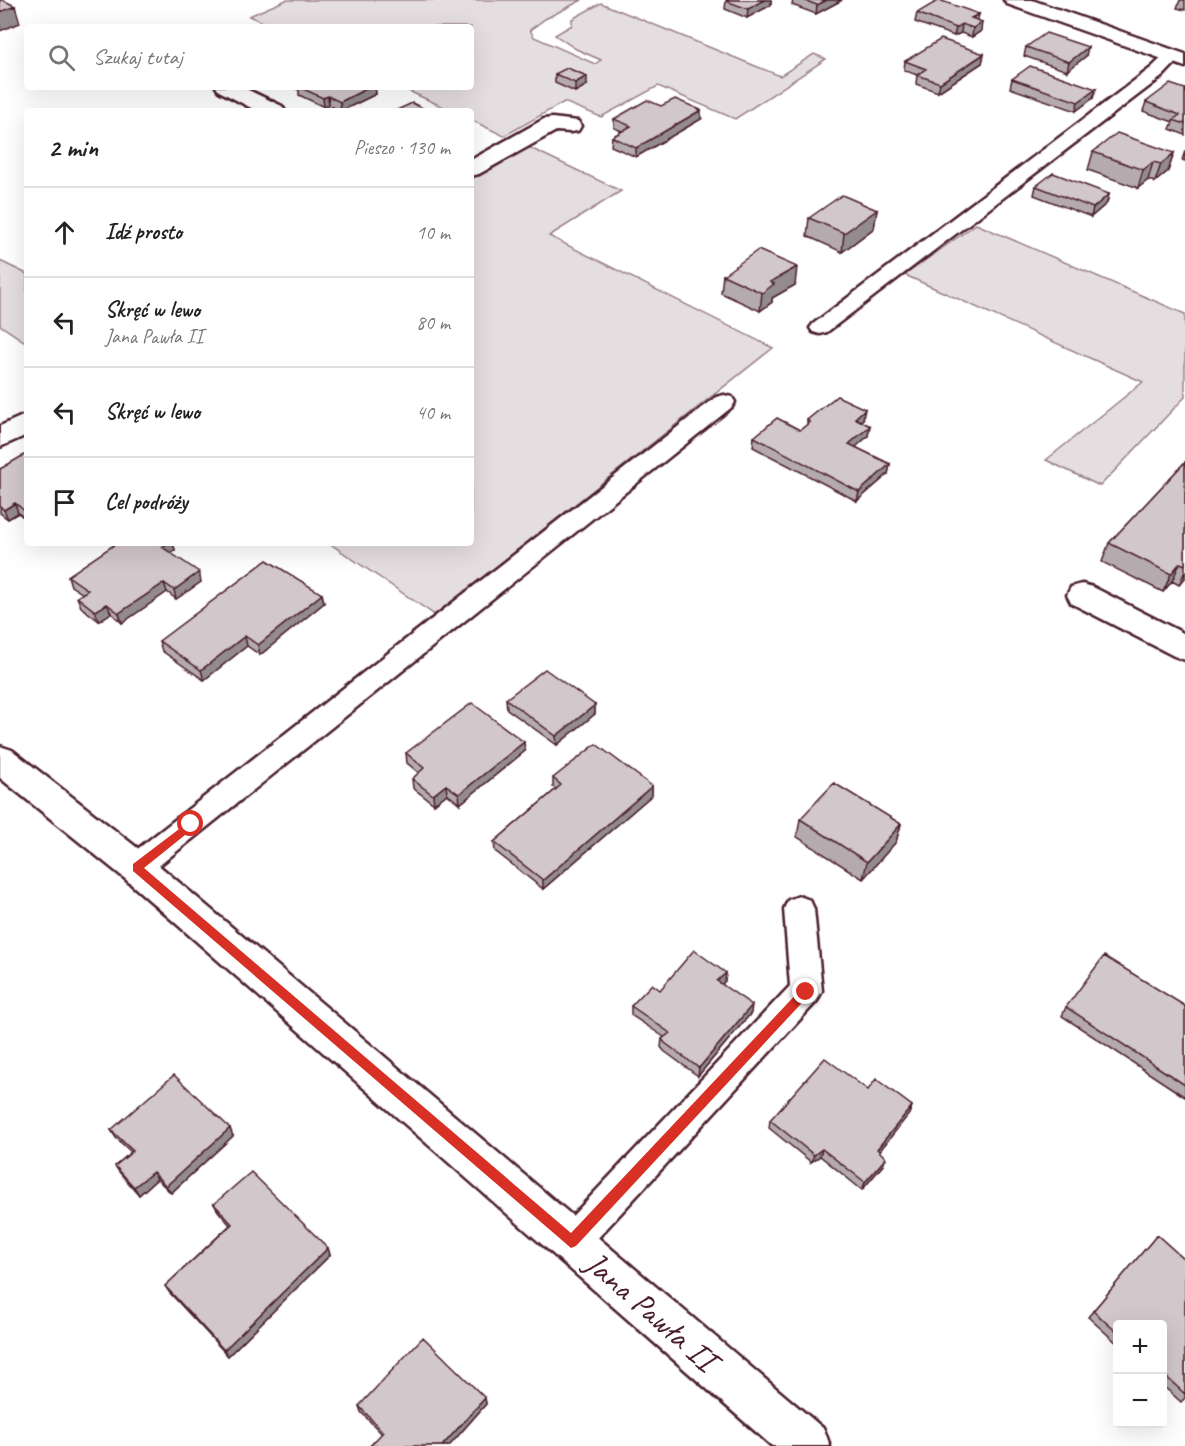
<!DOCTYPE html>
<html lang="pl">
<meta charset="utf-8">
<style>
:root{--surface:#fff;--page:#f6f6f6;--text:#222;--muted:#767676;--line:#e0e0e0}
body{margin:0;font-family:Caveat,sans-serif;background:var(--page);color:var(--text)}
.controls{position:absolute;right:18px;bottom:18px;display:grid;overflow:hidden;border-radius:6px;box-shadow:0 6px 24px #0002}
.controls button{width:54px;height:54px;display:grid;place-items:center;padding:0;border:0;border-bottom:2px solid var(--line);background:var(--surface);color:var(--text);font:30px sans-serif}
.stop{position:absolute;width:18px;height:18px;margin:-14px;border:4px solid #d93025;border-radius:50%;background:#fff}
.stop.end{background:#d93025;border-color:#fff;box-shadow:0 2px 6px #0008}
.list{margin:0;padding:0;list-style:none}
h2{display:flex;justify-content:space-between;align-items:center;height:78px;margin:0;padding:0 24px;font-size:26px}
h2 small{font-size:20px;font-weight:400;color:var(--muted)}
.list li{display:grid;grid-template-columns:39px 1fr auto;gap:18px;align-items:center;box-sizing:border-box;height:90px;padding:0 24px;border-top:2px solid var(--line)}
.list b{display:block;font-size:22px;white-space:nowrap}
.list p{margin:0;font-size:20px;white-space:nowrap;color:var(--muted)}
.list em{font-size:20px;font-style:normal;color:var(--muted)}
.icon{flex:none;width:33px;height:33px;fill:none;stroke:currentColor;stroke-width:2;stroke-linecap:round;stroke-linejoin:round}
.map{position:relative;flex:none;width:1185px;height:1446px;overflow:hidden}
.search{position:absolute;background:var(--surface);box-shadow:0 6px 24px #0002;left:24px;top:24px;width:450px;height:66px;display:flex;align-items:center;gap:15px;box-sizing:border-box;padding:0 21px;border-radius:6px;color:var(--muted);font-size:22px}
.panel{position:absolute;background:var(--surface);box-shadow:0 6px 24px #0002;left:24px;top:108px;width:450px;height:438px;border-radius:6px}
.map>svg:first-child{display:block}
.green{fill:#e5dee0;stroke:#987e86;stroke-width:1.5}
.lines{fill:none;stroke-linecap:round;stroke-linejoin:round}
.lane-casing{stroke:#4a1f2b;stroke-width:5}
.street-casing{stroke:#4a1f2b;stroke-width:5}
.secondary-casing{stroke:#4a1f2b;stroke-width:5}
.lane{fill:#fff;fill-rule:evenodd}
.street{fill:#fff;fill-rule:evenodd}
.secondary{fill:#fff;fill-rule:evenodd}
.wall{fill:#b5abaf;stroke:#4a1f2b;stroke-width:1.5}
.shaded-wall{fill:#938b8e;stroke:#4a1f2b;stroke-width:1.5}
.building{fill:#d2c7cb;stroke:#4a1f2b;stroke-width:1.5}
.route{fill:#d93025}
.labels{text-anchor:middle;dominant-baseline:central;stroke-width:5;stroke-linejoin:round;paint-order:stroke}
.near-street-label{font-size:33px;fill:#4a1f2b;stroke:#fff}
</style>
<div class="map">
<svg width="1185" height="1446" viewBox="0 0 1185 1446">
<rect width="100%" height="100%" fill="#fff"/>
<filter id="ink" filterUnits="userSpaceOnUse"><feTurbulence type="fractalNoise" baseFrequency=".0167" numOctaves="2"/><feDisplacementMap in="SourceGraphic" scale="12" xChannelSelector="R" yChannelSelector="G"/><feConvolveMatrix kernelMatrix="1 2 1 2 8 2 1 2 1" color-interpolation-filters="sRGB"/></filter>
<g filter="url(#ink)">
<path class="green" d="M286,0H582L545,19L530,30L534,37L595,64L601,60L576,49L555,35L572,25V19L601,3L780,76L814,54L826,59L735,119L658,86L601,117L564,102L504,136L471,120V111H452L400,87H471V27H273L249,16Z
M524,145L621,191L549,236L773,348L435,615L329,543H471V175Z
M976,224L1185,314V397L1100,486L1046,460L1143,382L905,275Z
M0,261L27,274V343L0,325Z"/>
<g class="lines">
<g class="lane-casing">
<path id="lane" d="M1173,52L1181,57L1163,76L827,332L820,334L813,332L810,328L813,324L1151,68L1167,53Z
M724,395L732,397L735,402L732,407L146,876L136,879L126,876L121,867L126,858L716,397Z
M799,896L810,900L814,909L822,991L817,1001L583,1254L571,1259L559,1254L553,1242L559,1230L790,986L784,909L788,900Z"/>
</g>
<g class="street-casing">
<path id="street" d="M1004,0H1032L1185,54V67L1007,4Z
M216,87H242L282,106L285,111H257L219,91Z
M552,118L578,121L581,126L578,131L570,132L556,131L479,174L471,176V160L544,119Z
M27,414V435L0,447V426Z
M1082,584L1093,587L1185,634V660L1174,656L1071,603L1067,595L1071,587Z"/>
</g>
<g class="secondary-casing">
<path id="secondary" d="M0,746L12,750L149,857L824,1429L830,1446H772L123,877L0,778Z"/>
</g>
<use href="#lane" class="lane"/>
<use href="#street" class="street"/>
<use href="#secondary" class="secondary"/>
</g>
<path class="wall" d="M727,0H771V5L747,18L725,9L726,1Z
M793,0H842L816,14L792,5Z
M1180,0H1185V10L1177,8Z
M917,13L979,14L977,21L981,31L972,37L961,33L954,36L915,22Z
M1026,47L1086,56L1067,71L1024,56Z
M984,54L982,63L938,92L916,84L917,75L904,70L905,61Z
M555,74L587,85L575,92L555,83Z
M1012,79L1093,98L1076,111L1010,88Z
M292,87H375L376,94L341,111L329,105L324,107L299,95V90Z
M1185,89V135L1170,129L1173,122L1143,111L1146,102Z
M614,119H701L636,157L611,146L612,137L622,131L614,128Z
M1185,151V161L1182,160Z
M1093,152L1174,153L1168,171L1155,182L1148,180L1138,188L1088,170Z
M1036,186L1109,194L1107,203L1091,217L1034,195Z
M877,210L874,228L842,252L807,236L809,218Z
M723,275L795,285L772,298V302L760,311L721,293Z
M863,419L860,421L868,436L855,447L890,464L888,474L857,501L753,447L754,437L800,430L807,425V420Z
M27,457V520L18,513L8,519L0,513V469Z
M1185,462V578L1179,585L1172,581L1163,592L1102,562L1109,543Z
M117,543H173L175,550L171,553L201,582L176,599L167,592L122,623L111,613L99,621L81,607L77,597L83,594L71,586L68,576Z
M322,594L324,603L260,655L247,646L204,680L162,651L159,641Z
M506,699L595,705V714L557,745L507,709Z
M525,751L460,804L447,794L434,804L413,788L412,779L419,773L407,763L406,753Z
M553,778L652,786V795L543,889L495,851L494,842L556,789L553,787Z
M800,819L901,824L896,842L863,879L797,837Z
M726,973L725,981L722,984L751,1013L698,1076L664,1051L661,1047L662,1039L664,1037L631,1015V1006L660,990Z
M1185,1006V1097L1062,1016L1066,1007Z
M868,1090L912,1106L909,1114L879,1151L883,1165L862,1190L820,1156L811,1162L769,1128L770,1120Z
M111,1130L233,1136L171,1193L157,1179L139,1195L120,1173L115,1166L131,1152L116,1138Z
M214,1204L328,1248L330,1255L228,1356L169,1292L165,1286L230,1225L218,1211Z
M1157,1235L1185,1260V1398L1181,1402L1162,1385V1324H1118V1344L1088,1317Z
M485,1398L486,1404L449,1446H370L382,1434L361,1412L359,1406Z"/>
<path class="shaded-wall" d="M764,0H771V5L747,18L748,9Z
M827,0H842L816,14L817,5Z
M15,6L20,23L0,31V12Z
M979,14L977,23L969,27L971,18Z
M982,22L981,31L972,37L973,28Z
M962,24L961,33L954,36L956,28Z
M1088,47L1086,56L1067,71L1069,62Z
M984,54L982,63L938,92L940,83Z
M587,76V85L575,92V83Z
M370,87H375L376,94L341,111L340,102Z
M1096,89L1093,98L1076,111L1078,102Z
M328,96L329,105L324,107L323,98Z
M701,110V119L636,157V148Z
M1174,153L1168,171L1155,182L1161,164Z
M1153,162L1148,180L1138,188L1143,170Z
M1109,194L1107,203L1091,217L1093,208Z
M877,210L874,228L842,252L844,233Z
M797,267L795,285L772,298V302L760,311L762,293L770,282Z
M865,409L863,419L853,428L855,418Z
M870,426L868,436L848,454L849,444Z
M890,464L888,474L857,501L859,492Z
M15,503L18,513L8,519L4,510Z
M168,543H173L175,550L165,556L162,547Z
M1180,563L1172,581L1163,592L1171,574Z
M1185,571V578L1179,585Z
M199,572L201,582L176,599L174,590Z
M164,583L167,592L122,623L119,613Z
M322,594L324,603L260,655L258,645Z
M107,604L111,613L99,621L95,611Z
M245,636L247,646L204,680L201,670Z
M595,705V714L557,745L556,736Z
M524,742L525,751L460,804L459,794Z
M446,785L447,794L434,804L433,795Z
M652,786V795L543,889V880Z
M901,824L896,842L863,879L867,862Z
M726,973L725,981L716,989L717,981Z
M752,1005L751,1013L698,1076L699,1068Z
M912,1106L909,1114L875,1157L877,1149Z
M230,1128L233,1136L171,1193L166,1186Z
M822,1149L820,1156L811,1162L814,1155Z
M886,1158L883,1165L862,1190L865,1182Z
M153,1172L157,1179L139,1195L134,1187Z
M328,1248L330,1255L228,1356L224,1350Z
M485,1398L486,1404L449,1446H442Z"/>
<path class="building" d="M0,0H3L15,6L0,12Z
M727,0H764L748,9L726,1Z
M803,0H827L817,5Z
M939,0L979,14L971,18L982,22L973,28L962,24L956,28L917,13Z
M245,25L251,27H240Z
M1046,33L1088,47L1069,62L1026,47Z
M941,39L984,54L940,83L917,75L926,69L905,61Z
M1030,66L1096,89L1078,102L1012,79Z
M567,68L587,76L575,83L555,74Z
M1170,84L1185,89V124L1173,120L1180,115L1146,102Z
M299,87H370L340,102L328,96L323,98Z
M675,99L701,110L636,148L612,137L631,126L614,119L647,100L661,106Z
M412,103L429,111H395Z
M1117,133L1174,153L1161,164L1153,162L1143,170L1093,152Z
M1053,173L1109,194L1093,208L1036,186Z
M842,195L877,210L844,233L809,218Z
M758,250L797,267L770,282L774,284L762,293L723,275Z
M837,396L865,409L855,418L870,426L849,444L890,464L859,492L754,437L777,418L800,430L810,422L807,420Z
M24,455L27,457V513L15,503L4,510L0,506V469Z
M1185,462V565L1180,563L1171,574L1109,543Z
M117,543H168L162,547L199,572L174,590L164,583L119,613L107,604L95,611L77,597L88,590L68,576Z
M267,560L322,594L258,645L245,636L201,670L159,641Z
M545,669L595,705L556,736L506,699Z
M472,703L524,742L459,794L446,785L433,795L412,779L424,768L406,753Z
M596,744L652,786L543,880L494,842L561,785L553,778Z
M834,783L901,824L867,862L800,819Z
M694,950L726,973L717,981L752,1005L699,1068L665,1043L662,1039L670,1033L631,1006L652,984L660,990Z
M1104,956L1185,1006V1085L1066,1007Z
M825,1058L868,1090L876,1079L912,1106L877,1149L886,1158L865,1182L822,1149L814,1155L770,1120Z
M174,1075L230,1128L166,1186L153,1172L134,1187L115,1166L133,1151L111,1130Z
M251,1172L328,1248L224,1350L165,1286L232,1224L214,1204Z
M1157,1235L1185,1260V1394L1162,1373V1324H1118V1333L1093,1311Z
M423,1337L485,1398L442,1446H370L383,1432L359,1406Z"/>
</g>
<path class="route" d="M191,820L197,824L195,827L144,868L571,1233L802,988H810L812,992L576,1246L571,1248L133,871V864Z"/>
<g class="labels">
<g class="near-street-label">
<text transform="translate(651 1311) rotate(41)">Jana Pawła II</text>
</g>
</g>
</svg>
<div class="controls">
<button>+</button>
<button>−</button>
</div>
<div class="stop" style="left:191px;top:824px"></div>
<div class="stop end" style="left:806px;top:992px"></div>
<div class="search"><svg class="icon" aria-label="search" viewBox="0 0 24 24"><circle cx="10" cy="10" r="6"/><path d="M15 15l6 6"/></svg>Szukaj tutaj</div>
<section class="panel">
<h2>2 min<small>Pieszo · 130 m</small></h2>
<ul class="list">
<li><svg class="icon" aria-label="ahead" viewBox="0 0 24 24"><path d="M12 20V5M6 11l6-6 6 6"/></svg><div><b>Idź prosto</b></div><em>10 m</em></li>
<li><svg class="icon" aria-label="left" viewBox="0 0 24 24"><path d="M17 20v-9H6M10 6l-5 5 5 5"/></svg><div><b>Skręć w lewo</b><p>Jana Pawła II</p></div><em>80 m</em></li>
<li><svg class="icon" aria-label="left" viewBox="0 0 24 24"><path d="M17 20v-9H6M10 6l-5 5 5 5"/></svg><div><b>Skręć w lewo</b></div><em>40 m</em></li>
<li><svg class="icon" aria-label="arrive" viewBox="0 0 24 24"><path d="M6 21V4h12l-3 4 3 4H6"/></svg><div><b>Cel podróży</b></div></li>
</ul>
</section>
</div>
